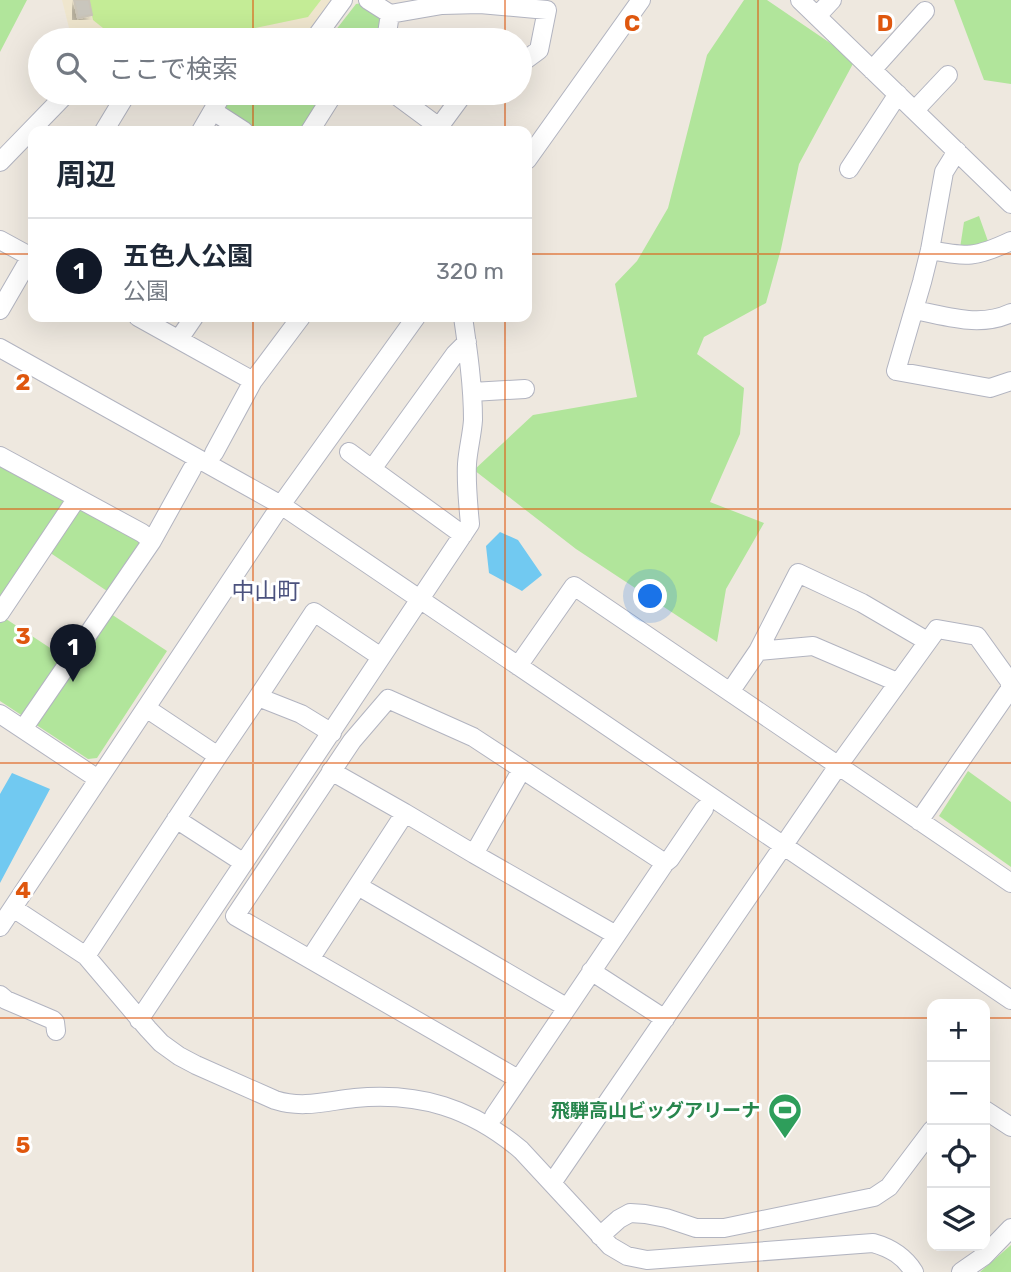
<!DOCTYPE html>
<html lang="ja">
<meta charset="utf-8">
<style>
:root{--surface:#fff;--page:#f6f6f7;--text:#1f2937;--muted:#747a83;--line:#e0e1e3;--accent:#111827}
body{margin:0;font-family:Rubik,"Noto Sans JP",sans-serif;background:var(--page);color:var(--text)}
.controls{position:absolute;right:21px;bottom:21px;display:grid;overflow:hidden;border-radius:14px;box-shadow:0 7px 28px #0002}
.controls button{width:63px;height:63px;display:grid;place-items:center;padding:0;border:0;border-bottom:2px solid var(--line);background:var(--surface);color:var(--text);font:35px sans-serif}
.you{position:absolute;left:651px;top:597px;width:24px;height:24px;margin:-18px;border:5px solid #fff;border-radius:50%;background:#1a73e8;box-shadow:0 0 0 10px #1a73e833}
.badge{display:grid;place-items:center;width:46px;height:46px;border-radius:50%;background:var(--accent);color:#fff;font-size:23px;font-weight:700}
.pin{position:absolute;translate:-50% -58px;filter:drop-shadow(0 2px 4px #0008)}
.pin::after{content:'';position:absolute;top:37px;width:24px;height:21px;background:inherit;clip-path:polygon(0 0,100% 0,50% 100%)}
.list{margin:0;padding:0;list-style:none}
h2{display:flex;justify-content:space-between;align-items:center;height:91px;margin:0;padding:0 28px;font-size:30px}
h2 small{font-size:23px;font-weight:400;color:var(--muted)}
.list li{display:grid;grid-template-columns:46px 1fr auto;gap:21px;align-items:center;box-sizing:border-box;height:105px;padding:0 28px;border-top:2px solid var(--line)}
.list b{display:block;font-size:26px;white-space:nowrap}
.list p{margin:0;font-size:23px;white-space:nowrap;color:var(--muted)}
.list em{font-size:23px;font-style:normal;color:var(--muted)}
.icon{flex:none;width:38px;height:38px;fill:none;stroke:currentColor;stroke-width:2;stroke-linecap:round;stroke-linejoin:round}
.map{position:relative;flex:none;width:1011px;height:1272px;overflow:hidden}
.search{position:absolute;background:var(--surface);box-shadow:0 7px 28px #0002;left:28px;top:28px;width:504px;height:77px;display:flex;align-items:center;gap:18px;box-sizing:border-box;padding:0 24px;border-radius:38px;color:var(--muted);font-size:26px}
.panel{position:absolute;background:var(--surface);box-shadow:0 7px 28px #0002;left:28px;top:126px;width:504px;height:196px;border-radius:14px}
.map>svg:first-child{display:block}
.education{fill:#efe6ce}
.green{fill:#b1e59b}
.pitch{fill:#c4ec96}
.water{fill:#71c9f1}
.building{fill:#c9c6bd;stroke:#cac4b8;stroke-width:2;filter:url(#shadow)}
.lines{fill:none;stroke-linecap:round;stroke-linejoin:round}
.minor-casing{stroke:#b2b4c0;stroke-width:20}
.minor{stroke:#fff;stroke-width:18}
.grid{fill:none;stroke:#df570e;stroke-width:2;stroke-opacity:0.55}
.labels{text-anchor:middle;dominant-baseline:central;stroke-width:6;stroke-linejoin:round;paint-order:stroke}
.leisure-label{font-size:19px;font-weight:bold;fill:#27864d;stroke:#fff;text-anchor:end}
.quarter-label{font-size:23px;fill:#4b527e;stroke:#fff}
.grid-label{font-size:23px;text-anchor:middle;font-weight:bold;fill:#df570e;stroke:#fff;stroke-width:6;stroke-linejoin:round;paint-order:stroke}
</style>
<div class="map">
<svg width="1011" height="1272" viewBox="0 0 1011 1272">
<defs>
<filter id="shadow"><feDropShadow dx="-6" dy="6" stdDeviation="3.5" flood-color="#0004"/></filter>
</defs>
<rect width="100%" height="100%" fill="#eee8df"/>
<path class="education" d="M62,0H333L309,31L272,40H80L69,28Z"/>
<path class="green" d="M0,0H27L0,52Z
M744,0H767L855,60L799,164L781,249L766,303L704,337L697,354L744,388L740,434L710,502L764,523L726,589L717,642L576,549L474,470L533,415L637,397L615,284L637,261L668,208L707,55Z
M954,0H1011V84L984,80Z
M362,3L381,16L380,40H328L356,4Z
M230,93H327L303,131H255L223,111Z
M979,216L989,244L960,248L964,222Z
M0,462L65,498V504L0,605Z
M78,508L139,539V545L107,591L49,552Z
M108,612L167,651L97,758L88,759L0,701V615L73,663Z
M968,771L1011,802V867L939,816Z
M1011,1245V1272H980Z"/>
<path class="pitch" d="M89,0H321L308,17L197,40H118L93,20Z"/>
<path class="water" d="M500,532L518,540L542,575L522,591L489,573L486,546Z
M12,773L50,789L0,883V794Z"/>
<path class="building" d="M74,0H89L92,15L78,18Z"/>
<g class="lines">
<g class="minor-casing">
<path id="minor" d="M368,0L390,14L386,40
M800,0L1011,204
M390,14L442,5L480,4L547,10L539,50L520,64
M817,16L832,0
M302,40L316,37L343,0
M872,70L925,11
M393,93L439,127L436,131
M915,110L948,75
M213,111L244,131
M439,127L464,93
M104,131L127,93
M201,131L223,93
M310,131L334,93
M957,151L944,172L930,250L922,282L896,371L990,388L1011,381
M527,160L641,0
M0,162L67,93
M849,169L898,94
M0,240L33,258
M930,250C968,257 975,258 1011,241
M0,310L33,253
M914,310C947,316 979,328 1011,313
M138,317L253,381L301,317
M179,339L194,317
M0,348L281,505L1011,1000
M472,392L525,389
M349,452L372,469
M214,453L253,381
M0,456L142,533L152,541L23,729
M463,535L372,469L455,354L467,342
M152,541L192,469
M0,613L77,498
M758,651L798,573L862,603L927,641
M518,666L574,586L730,692L758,651L813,646L897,682
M730,692L1011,883
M258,697L314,612L381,657
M0,714L98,779
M218,756L258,697L301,714L332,733
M331,771L405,813
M176,819L244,863
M474,854L616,935
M358,886L566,1007
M13,908L86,956L148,1029L161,1043L179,1056L196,1065L275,1100C303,1109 327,1101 355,1098C420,1092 471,1108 521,1150L610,1246L627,1256L647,1260L873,1243C891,1248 904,1256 914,1272
M0,927L281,505L416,317
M86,956L218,756L146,708
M310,959L405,813L474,854L522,769
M591,971L665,1019
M0,995L6,1000L53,1020L55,1022L56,1031
M139,1020L470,524C468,504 466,484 467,464C468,449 472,435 473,420C473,386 468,351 463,317
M518,1079L235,916L352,741L388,699L473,737L665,863
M985,1110L1011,1127
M494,1116L665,863L670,859L704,809
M552,1183L838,766L937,629L977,636L1010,682V689L919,821
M600,1236L619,1219L630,1213L645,1214L666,1218L696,1228H724L874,1197L889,1187L932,1130
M961,1272L984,1256L1011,1228"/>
</g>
<use href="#minor" class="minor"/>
</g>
<path class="grid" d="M253,0V40M505,0V40M758,0V1272M253,93V131M505,93V131M0,254H33M527,254H1011M253,317V1272M505,317V1272M0,509H1011M0,763H1011M0,1018H932M985,1018H1011"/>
<defs>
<g id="stadium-pin" transform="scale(1.75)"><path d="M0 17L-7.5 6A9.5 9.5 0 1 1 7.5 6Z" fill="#2e9e5b" stroke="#fff"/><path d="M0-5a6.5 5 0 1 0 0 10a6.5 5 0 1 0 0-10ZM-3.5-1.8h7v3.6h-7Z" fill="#fff"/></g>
</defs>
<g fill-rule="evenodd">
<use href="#stadium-pin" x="785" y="1110"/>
</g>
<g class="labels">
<g class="leisure-label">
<text x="760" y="1110">飛騨高山ビッグアリーナ</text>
</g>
<g class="quarter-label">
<text x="266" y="591">中山町</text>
</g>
</g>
<g class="grid-label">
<text x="632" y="31">C</text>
<text x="885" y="31">D</text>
<text x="23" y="390">2</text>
<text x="23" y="644">3</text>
<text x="23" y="898">4</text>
<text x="23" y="1153">5</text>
</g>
</svg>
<div class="controls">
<button>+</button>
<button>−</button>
<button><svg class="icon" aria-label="locate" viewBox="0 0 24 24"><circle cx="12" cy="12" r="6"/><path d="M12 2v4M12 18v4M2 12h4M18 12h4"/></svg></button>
<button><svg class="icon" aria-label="layers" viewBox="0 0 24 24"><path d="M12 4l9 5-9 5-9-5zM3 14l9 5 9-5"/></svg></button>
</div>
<div class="you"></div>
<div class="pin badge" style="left:73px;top:682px">1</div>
<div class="search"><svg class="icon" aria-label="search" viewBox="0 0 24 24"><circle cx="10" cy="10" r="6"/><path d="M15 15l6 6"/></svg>ここで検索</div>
<section class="panel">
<h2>周辺<small></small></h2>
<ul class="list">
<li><span class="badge">1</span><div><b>五色人公園</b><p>公園</p></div><em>320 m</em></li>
</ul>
</section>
</div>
